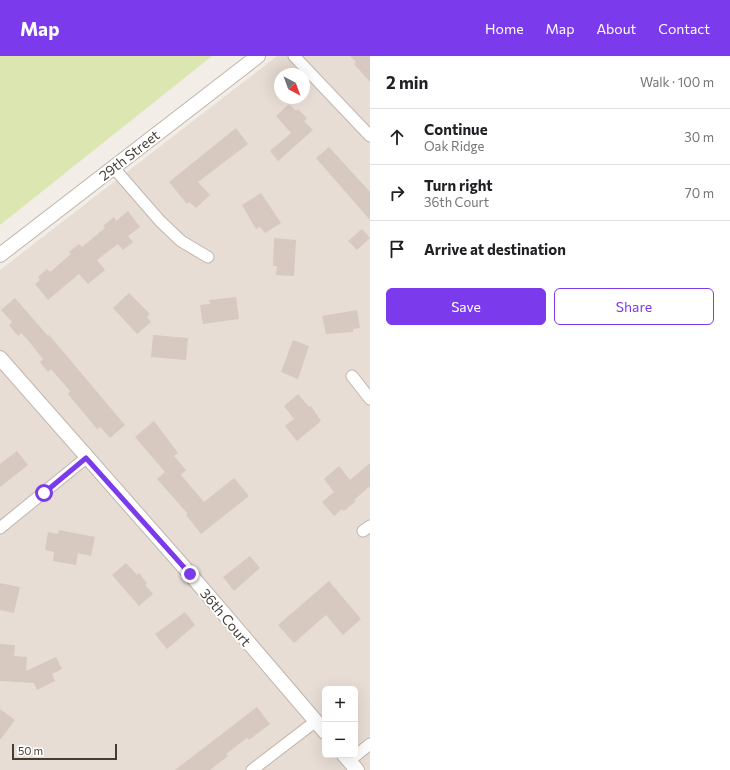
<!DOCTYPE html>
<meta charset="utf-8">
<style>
:root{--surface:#fff;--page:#f2f2f2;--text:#202124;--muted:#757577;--line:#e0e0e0;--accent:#7c3aed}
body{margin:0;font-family:Commissioner,sans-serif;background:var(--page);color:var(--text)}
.controls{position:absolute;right:12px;bottom:12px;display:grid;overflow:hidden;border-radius:6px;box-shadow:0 4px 16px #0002}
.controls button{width:36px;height:36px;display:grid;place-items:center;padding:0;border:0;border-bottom:1px solid var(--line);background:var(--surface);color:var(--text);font:20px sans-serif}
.compass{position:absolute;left:274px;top:12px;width:36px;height:36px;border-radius:50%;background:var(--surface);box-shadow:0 4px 16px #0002;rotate:139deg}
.scale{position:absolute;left:12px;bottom:10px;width:105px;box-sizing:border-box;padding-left:4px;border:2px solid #463c36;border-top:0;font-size:11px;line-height:14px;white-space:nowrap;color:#463c36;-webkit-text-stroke:3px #fff;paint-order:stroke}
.stop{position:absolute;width:12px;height:12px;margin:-9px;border:3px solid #7c3aed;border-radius:50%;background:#fff}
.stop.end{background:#7c3aed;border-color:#fff;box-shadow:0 1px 4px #0008}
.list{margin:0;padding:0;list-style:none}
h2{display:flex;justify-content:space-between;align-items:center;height:52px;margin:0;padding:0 16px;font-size:17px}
h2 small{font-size:13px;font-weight:400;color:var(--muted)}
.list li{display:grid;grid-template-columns:26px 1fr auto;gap:12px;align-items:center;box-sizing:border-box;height:56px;padding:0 16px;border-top:1px solid var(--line)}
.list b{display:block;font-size:15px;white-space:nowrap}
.list p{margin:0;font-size:13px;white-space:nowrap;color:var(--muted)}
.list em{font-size:13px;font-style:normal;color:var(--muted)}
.actions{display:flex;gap:8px;padding:12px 16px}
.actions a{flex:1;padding:9px 0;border:1px solid var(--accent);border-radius:6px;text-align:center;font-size:14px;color:var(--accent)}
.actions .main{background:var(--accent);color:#fff}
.icon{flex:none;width:22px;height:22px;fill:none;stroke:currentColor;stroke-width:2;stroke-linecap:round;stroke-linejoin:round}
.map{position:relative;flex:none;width:370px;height:714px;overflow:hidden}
header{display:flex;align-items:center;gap:24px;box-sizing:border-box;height:56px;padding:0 20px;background:var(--accent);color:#fff}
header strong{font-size:19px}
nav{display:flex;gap:22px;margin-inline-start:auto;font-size:14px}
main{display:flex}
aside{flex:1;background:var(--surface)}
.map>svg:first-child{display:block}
.residential{fill:#e7ddd5;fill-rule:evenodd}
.green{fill:#dce6b1}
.building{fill:#d7c8c0}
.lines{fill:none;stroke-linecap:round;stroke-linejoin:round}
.minor-casing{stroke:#c1b5ad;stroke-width:13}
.tertiary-casing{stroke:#c1b5ad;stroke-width:16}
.minor{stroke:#fff;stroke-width:11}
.tertiary{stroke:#fff;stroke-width:14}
.route{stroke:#7c3aed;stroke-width:5}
.labels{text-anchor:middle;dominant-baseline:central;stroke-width:4;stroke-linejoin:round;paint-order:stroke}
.street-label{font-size:14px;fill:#463c36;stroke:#fff}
</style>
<header>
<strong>Map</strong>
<nav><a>Home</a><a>Map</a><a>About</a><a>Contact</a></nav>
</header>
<main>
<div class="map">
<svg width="370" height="714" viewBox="0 0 370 714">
<rect width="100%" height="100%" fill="#f3ede7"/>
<path class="residential" d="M277,0H370V714H0V214ZM280,18H304V42H280ZM325,633H355V699H325Z"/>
<path class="green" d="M0,0H212L0,169Z"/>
<path class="building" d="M350,0H370V26L354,8L356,6Z
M289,48L296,55L298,53L307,62L304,65L313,74L278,105L270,95L291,77L276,60Z
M236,72L248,88L198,126L210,139L196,152L189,146L187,148L169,126Z
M329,91L370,136V164L316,102Z
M261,137L281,167L265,177L260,171L256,173L242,149Z
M128,155L140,171L128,180L133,186L123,194L118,188L97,204L105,214L88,228L79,218L48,244L35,228L40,224L38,221L47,213L50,216L71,198L69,196L79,188L82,191L105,172L103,170L114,161L116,165Z
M362,173L370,182L357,194L348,185Z
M274,182L296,184L294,220L276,219L277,210H273Z
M129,237L150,258L147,261L151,266L137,278L113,252Z
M236,241L239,263L203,268L200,249L210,248L209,244Z
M15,242L48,280L49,279L125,369L110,382L100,371L97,373L68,338L70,335L51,313L48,316L40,306L43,303L27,283L21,277L18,280L9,269L12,266L1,254Z
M357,254L360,272L353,273V276L326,278L322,260Z
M153,279L188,282L186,304L151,301Z
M293,284L309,290L298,323L281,316Z
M298,338L309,351L311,350L321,365L297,385L285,370L294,363L284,350Z
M154,365L178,397L174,400L186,414L181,419L204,446L234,422L249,440L201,478L186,459L188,458L157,423L165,416L135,381Z
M17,395L28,409L0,431V408Z
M370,407V430L354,444L356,445L344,455L342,453L334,460L322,446L334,436L324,423L339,410L350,424Z
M59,474L95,481L91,500L78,497L76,509L53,505L54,496L45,494L48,476L58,478Z
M250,500L260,512L234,535L223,521Z
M126,507L137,519L139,517L147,527L145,529L153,538L139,550L112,519Z
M329,525L361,563L343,579L326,559L294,587L278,569Z
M0,527L20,531L14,557L0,554Z
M185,556L195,569L167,593L155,578Z
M0,588L15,589L14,600L27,601L26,615L56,601L62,613L52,618L55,625L37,634L34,627L0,625Z
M257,651L270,668L249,684L247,682L226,698L228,700L210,714H175Z
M0,653L15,664L0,684Z"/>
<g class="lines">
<g class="minor-casing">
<path id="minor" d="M294,0L370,80
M113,111L160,165L181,185L208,201
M352,320L370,343
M0,472L86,402
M363,475L370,470
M349,705L370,688
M252,714L316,665"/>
</g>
<g class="tertiary-casing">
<path id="tertiary" d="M0,199L258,0
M0,302L190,518L325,676
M344,699L357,714"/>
</g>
<use href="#minor" class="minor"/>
<use href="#tertiary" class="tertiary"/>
</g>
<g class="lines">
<path class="route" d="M44,437L86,402L190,518"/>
</g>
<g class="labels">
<g class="street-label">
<text transform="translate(129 99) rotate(-38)">29th Street</text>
<text transform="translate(226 561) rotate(50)">36th Court</text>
</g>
</g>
</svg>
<div class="controls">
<button>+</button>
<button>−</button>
</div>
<svg class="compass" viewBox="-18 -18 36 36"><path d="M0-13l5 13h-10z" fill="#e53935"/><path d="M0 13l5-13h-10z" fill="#757577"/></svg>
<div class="scale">50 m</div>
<div class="stop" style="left:44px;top:437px"></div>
<div class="stop end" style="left:190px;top:518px"></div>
</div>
<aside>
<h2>2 min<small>Walk · 100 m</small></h2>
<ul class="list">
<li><svg class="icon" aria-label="ahead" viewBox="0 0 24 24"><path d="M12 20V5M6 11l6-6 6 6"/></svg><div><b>Continue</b><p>Oak Ridge</p></div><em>30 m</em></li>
<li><svg class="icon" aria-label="right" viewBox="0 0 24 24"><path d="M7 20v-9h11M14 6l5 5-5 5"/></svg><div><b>Turn right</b><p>36th Court</p></div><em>70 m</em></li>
<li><svg class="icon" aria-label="arrive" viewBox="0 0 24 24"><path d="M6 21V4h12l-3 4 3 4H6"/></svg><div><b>Arrive at destination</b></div></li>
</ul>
<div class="actions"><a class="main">Save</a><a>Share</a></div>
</aside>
</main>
